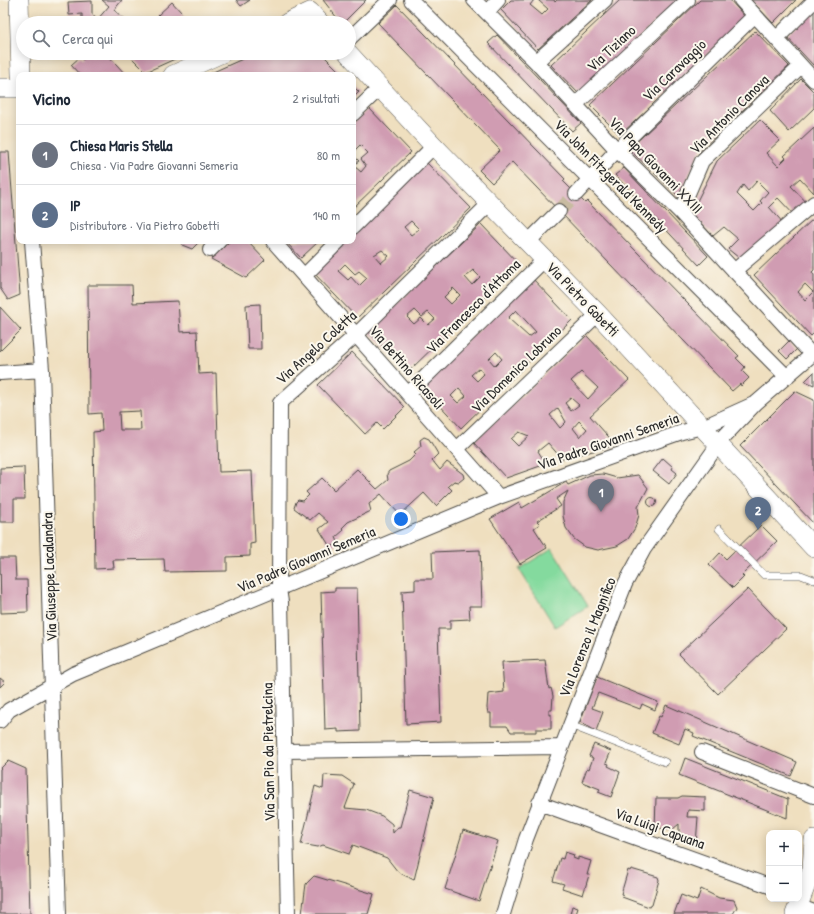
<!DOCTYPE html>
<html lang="it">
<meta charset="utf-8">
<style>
:root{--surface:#fff;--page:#f2f2f3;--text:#1f2937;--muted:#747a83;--line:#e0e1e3;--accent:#d93025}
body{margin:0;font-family:"Patrick Hand",sans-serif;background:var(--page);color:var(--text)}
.controls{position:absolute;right:12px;bottom:12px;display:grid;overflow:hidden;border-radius:8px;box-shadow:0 2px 10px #0003}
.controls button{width:36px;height:36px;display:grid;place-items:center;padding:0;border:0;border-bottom:1px solid var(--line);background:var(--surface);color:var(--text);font:20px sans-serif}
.you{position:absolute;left:401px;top:519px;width:14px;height:14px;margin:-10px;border:3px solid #fff;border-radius:50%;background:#1a73e8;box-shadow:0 0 0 6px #1a73e833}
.badge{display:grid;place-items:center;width:26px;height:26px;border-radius:50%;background:var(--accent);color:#fff;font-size:13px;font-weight:700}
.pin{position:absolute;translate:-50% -33px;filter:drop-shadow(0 1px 2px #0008)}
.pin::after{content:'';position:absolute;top:21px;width:14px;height:12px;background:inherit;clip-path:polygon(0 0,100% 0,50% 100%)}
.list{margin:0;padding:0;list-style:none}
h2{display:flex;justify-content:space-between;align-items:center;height:52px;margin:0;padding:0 16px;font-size:17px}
h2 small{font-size:13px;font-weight:400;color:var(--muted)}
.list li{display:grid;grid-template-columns:26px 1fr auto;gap:12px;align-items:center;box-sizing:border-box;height:60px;padding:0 16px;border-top:1px solid var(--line)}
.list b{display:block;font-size:15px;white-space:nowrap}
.list p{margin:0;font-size:13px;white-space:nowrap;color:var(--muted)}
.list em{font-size:13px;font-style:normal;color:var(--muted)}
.icon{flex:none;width:22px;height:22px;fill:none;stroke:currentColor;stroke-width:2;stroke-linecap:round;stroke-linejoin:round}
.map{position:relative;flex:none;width:814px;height:914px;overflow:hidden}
.search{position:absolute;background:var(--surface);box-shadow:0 2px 10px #0003;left:16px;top:16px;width:340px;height:44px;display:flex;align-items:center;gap:10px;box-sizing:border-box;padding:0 14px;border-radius:22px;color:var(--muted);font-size:15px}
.panel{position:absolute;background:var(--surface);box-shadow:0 2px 10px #0003;left:16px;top:72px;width:340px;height:172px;border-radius:8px}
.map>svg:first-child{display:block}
.green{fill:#84da9e;stroke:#588264}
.building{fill:#d09cb2;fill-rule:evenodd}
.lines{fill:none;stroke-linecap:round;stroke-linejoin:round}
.street-tunnel{stroke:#c8bba1;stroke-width:14;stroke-dasharray:14 7;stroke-linecap:butt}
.lane-casing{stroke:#484641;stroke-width:8}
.street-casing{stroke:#484641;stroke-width:16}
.secondary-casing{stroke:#484641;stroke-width:20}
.lane{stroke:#fff;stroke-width:7}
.street{stroke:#fff;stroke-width:14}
.secondary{stroke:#fff;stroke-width:19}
.labels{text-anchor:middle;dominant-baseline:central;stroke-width:4;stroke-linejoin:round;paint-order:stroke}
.street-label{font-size:15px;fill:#2b2b2b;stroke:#fbf7ec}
</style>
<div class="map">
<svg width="814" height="914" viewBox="0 0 814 914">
<rect width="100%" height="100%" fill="#fbf7ec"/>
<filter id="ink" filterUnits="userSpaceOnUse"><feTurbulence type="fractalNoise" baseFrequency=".025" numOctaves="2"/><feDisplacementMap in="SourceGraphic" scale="8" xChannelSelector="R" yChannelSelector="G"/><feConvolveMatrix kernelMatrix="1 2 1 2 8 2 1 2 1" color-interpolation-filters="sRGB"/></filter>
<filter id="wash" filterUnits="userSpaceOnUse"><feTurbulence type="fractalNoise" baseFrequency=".012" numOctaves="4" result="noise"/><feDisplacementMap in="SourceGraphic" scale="16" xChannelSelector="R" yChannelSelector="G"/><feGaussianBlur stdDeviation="0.9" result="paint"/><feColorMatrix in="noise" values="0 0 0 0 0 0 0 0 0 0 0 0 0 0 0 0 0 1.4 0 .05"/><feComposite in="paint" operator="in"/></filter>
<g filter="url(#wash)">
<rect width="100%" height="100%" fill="#efdfbf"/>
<path class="green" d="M552,548L588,606L555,627L519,569Z"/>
<g id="blocks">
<path class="building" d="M102,0H122L114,10L129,23H82V14L69,15L68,2L92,1V14L97,20L109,6Z
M236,0H250L241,6Z
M323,0H366L343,23H341Z
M511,0H534L530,5L542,15L548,9L538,0H554L555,2L557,0H592L538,49L501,10Z
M620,0H679L579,94L551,65Z
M700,0H730L746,18L620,135L590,105Z
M751,0H796L773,23Z
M172,2L191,23H161L163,21L158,15Z
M397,5L565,179L563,181L585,203L587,201L739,356L736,358L745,367L742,371L749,378L741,386L740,384L732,391L512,162L492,183L479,170L500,150L378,23Z
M814,9V66L786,36Z
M755,31L789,66L700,151L679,197L629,149Z
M497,35L581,123L572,131L488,43Z
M83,53H106L126,75H80L71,65L80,57L83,60Z
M127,53H188L146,72Z
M256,53H321L343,75H212L211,73Z
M801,79L814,92V108L789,132L770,111Z
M353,86L359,92L353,98Z
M369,108L411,152L353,208V155L359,161L353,165L361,172L366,166L361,159L368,153L360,145L353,152V123Z
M760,120L780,140L766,153L778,166L786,158L784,156L814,128V193L800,178L791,186L810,206L797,218L778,198L769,207L785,225L744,262L728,249L738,239L724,227L713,236L691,213L717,161ZM757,181L768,192L760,201L762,203L754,211L737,194L743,185L748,191Z
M0,152H9L20,295L8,300L0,288Z
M426,162L471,208L357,318L312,271L344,241H353V232ZM411,221L419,229L411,235L404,227ZM382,250L389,256L381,263L374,255ZM345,264L355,274L359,271L367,278L359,286L351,277L348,280L338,271Z
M624,168L708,256L699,265L615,175Z
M814,218V270L812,272L814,275V333L811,336L754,275ZM805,284L813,292L805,300L798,292Z
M481,224L519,264L408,372L368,331ZM473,270L480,277L472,285L465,277ZM453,288L460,295L451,304L444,297ZM415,310L422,317L428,312L435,319L428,325L421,318L414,324L407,317Z
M183,241H200L192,249L182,245Z
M230,241H247L265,260L246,278L211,259Z
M285,241H319L301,258Z
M532,278L572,320L461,428L421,385ZM516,310L536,332L529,337L508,318ZM496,352L502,359L495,366L489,359ZM479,368L484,374L477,381L471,375ZM459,388L466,396L458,403L451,396Z
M88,285H132L133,303L178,301L180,332L197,331L199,374L216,373L219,472L252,471L255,543L250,544V556L227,557V571L165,572L164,559L113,560L114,568L95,569L93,432L102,431L101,413L89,414ZM140,411L141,430H120L119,412Z
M260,304L261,349H248L246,305Z
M0,307L21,330L0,351Z
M586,335L629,380L590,416L616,445L562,459L548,443L538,451L546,464L506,478L473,442ZM581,372L598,388L588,399L571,381ZM571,398L579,405L571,411L565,403ZM558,408L566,422L560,428L550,415ZM579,421L587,429L580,437L573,428ZM519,432L529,436L518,446L511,439Z
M789,341L797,349L787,359L779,351Z
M352,352L405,407L383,429L377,423L365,434L318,385Z
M814,372V385L805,381Z
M795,391L814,400V524L740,446Z
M424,437L429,439L438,454L432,460L440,470L447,462L463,474L464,478L459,482L454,481L448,486L452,490L436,506L424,493L400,515L381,494L369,504L371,511L348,522L342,528L344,530L336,537L338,542L334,546L329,545L319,529L328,522L318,513L310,520L294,508L296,502L298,500L303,501L309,495L306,492L322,478L334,490L357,469L377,489L388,480L387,474L389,471L409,461L416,454L414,452L421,446L420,440Z
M663,458L673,467L672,469L677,473L669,484L653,471Z
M24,467L25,499H14V522H0V468Z
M603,474L617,478L638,475L648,488L638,507L639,515L635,528L628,539L617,546L598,550L585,547L574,539L566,528L563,516V502L568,491L556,499L561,506L537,521L540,524L534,528L547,548L520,564L490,519L519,502L522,508L566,482L568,485L590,475Z
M647.5 502a4.5 4.5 0 1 1 9 0a4.5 4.5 0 1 1-9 0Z
M761,525L777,541L742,575L744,577L733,588L709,565L720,553L726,559Z
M480,550L482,606H469L470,619L450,620V629H438L441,722L406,724L402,591L415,590V579H433L432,552Z
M0,558H15L16,580H27L28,612L1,613Z
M335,588H357L360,731L338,732V729L325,730L321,592L335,591Z
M748,589L786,629L718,694L679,654Z
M545,660L549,689L551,688L553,696L552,710H549V715L551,714V729H536V732H511L507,726H491V713H488L487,708L488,694L504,692L502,662Z
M597,677L658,702L655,710L642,704L640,709L598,693L592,708L603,712L596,731L580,722Z
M0,678L5,682L0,687Z
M666,705L797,762L791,776L693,736L694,733L685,729L679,744L652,733L659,716L661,717Z
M594,744L611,751L606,763L609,764L608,766L620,772L611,797L598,792L600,789L582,782L587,768L589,769L593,758L589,756Z
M685,758L788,799L787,818L679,775Z
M8,761L26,769L30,914H0V769Z
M324,775L342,776L354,784L345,808L366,810L382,816L392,824L393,833L398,827H400L410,790L434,797L414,880L398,872L387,858L353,845L349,854L323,845L318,847L301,844L315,786L323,789Z
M682,796L705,797V811L688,810L687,817H698L696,844L679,832V824L673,829L655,828L656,798H678Z
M463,830L498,841L479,901L445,889Z
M565,852L574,855L573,858L578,860V857L591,861L587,875H589L583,895L562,888L564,884L553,881L560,858L563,859Z
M631,869L658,877L659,880L652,905L649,907L622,897L623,895L621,894L628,870L630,871Z
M314,876L374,894L368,914H302L306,884Z
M701,889L719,898L734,900L737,907L733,914H674L681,895L697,901Z
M572,906L578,908L576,914H570Z"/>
</g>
</g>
<g filter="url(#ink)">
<use href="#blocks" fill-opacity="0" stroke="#484641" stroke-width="1"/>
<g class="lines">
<path class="street-tunnel" d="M559,211L576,194"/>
<g class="lane-casing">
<path id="lane" d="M719,529L764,575H801L814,580
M570,725L665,762"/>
</g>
<g class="street-casing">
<path id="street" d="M411,0L787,377
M474,0L536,62L617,150L680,212L812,355
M741,0L814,80
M487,12L498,0
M777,38L814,1
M349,39L390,0
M536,62L605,0
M575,105L688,0
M353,114L380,88
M576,194L617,150L755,15
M680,212L702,161L801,66
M353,227L434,146
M32,241L42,370L59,914
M273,241L499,497
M528,242L559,211
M210,250L219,241
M734,271L814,203
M304,276L339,241
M0,373L42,370
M408,394L544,260
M457,449L598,314
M0,721L9,710L73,674L499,497L682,432L703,427L756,403
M285,751L561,747
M702,752L814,796
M539,803L769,886
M798,906L814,912
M288,914L281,602L279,589L280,403L356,335L490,203
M503,914L526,839L625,584L644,549L712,453L718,443L756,403L814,353"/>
</g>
<g class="secondary-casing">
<path id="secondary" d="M19,0L21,75
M287,23L310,12L320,23
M348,53L434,146L598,314L814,548
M173,75L222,53
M0,88H19
M795,914L812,869L814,840"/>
</g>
<use href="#lane" class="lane"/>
<use href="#street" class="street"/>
<use href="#secondary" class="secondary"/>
</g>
</g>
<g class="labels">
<g class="street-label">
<text transform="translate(611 48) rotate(-43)">Via Tiziano</text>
<text transform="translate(674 70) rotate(-44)">Via Caravaggio</text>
<text transform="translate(729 114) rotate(-45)">Via Antonio Canova</text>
<text transform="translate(656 165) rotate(46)">Via Papa Giovanni XXIII</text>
<text transform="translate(611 176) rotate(45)">Via John Fitzgerald Kennedy</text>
<text transform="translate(583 299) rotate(46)">Via Pietro Gobetti</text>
<text transform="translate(473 306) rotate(-45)">Via Francesco d'Attoma</text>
<text transform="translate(316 347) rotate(-42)">Via Angelo Coletta</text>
<text transform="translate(407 367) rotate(49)">Via Bettino Ricasoli</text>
<text transform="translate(516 369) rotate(-44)">Via Domenico Lobruno</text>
<text transform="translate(608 441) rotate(-19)">Via Padre Giovanni Semeria</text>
<text transform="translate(306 559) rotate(-23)">Via Padre Giovanni Semeria</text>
<text transform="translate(49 577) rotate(-92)">Via Giuseppe Lacalandra</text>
<text transform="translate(587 637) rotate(-68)">Via Lorenzo il Magnifico</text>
<text transform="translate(268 752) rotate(-91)">Via San Pio da Pietrelcina</text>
<text transform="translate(660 828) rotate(20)">Via Luigi Capuana</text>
</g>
</g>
</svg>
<div class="controls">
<button>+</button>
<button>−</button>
</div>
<div class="you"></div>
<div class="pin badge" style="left:601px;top:512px;background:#6b7280">1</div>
<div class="pin badge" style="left:758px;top:530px;background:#5c6f8a">2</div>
<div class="search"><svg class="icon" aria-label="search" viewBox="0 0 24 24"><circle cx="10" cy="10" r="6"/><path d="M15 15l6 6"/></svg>Cerca qui</div>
<section class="panel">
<h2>Vicino<small>2 risultati</small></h2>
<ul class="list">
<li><span class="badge" style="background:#6b7280">1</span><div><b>Chiesa Maris Stella</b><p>Chiesa · Via Padre Giovanni Semeria</p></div><em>80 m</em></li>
<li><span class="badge" style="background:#5c6f8a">2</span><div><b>IP</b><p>Distributore · Via Pietro Gobetti</p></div><em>140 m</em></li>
</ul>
</section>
</div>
